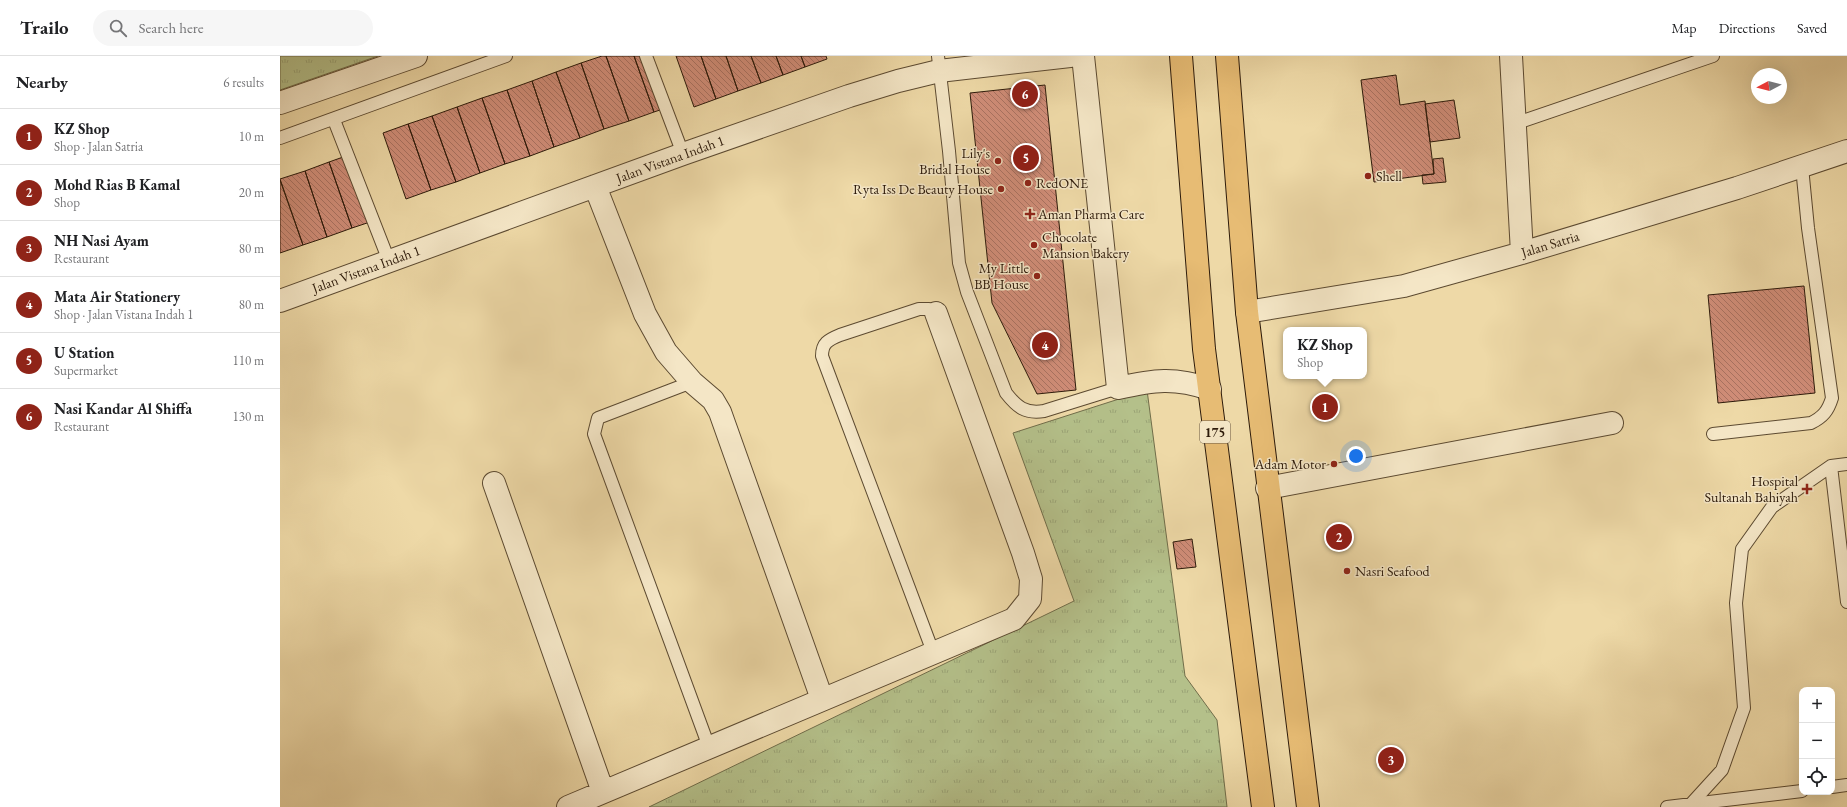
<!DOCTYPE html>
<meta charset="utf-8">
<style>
:root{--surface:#fff;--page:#f6f6f6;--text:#202124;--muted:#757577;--line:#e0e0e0;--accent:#8f2418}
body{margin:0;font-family:"EB Garamond",serif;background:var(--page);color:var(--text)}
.controls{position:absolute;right:12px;bottom:12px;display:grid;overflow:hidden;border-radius:8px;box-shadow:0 4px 16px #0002}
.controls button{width:36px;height:36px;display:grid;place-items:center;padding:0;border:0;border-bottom:1px solid var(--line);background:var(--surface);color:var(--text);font:20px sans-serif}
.compass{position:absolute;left:1471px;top:12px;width:36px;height:36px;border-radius:50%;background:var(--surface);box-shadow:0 4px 16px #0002;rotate:263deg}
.you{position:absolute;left:1076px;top:400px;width:14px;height:14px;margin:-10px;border:3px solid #fff;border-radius:50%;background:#1a73e8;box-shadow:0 0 0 6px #1a73e833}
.badge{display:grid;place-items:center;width:26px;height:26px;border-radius:50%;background:var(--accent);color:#fff;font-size:13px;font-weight:700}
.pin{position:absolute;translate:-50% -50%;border:2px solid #fff;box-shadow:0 1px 4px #0006}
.popup{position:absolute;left:1003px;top:271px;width:84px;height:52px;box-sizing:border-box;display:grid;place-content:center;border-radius:8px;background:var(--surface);filter:drop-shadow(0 1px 3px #0005);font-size:13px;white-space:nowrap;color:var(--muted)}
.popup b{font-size:15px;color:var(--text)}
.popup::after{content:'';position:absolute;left:50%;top:100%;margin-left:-8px;border:8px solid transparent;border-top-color:var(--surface)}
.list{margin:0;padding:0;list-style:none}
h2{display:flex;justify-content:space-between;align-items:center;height:52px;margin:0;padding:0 16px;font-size:17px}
h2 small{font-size:13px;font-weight:400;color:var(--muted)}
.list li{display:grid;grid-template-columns:26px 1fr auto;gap:12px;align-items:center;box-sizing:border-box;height:56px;padding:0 16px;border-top:1px solid var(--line)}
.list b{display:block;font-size:15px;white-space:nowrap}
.list p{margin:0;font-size:13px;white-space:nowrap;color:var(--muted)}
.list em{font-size:13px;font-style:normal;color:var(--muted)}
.icon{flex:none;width:22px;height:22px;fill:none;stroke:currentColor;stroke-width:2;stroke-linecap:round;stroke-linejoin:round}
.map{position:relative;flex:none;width:1567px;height:751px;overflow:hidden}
header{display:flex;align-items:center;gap:24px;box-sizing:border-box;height:56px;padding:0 20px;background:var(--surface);border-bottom:1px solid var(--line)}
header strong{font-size:19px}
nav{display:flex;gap:22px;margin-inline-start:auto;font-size:14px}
.search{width:280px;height:36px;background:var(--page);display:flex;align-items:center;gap:10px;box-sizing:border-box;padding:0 14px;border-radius:22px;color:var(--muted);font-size:15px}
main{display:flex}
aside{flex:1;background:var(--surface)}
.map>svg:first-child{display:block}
.grass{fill:url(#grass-tufts);stroke:#706d4a}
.building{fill:url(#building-back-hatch);stroke:#2c1a0a}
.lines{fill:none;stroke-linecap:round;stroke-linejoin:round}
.service-casing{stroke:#5c4a31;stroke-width:14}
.minor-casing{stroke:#5c4a31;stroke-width:24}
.trunk-casing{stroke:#2c1a0a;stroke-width:24}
.service{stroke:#f4e6c6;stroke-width:12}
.minor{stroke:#f4e6c6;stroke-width:22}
.trunk{stroke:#e7bc74;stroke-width:22}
.poi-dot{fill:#8f2418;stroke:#f4e6c6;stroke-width:1.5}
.labels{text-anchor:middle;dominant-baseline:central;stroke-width:3;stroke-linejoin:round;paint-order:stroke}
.shield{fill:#f4e6c6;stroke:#685742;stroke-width:1}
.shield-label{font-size:13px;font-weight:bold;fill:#2c1a0a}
.poi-label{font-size:14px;fill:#2c1a0a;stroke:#f4e6c6;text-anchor:end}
.street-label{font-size:14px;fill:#2c1a0a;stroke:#f4e6c6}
</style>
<header>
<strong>Trailo</strong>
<div class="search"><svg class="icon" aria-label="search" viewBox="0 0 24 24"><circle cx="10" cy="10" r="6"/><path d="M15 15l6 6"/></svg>Search here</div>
<nav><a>Map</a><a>Directions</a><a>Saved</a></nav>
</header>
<main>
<aside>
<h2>Nearby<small>6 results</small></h2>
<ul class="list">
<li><span class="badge">1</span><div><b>KZ Shop</b><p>Shop · Jalan Satria</p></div><em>10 m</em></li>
<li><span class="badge">2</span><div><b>Mohd Rias B Kamal</b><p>Shop</p></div><em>20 m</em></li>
<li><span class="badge">3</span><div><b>NH Nasi Ayam</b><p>Restaurant</p></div><em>80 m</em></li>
<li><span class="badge">4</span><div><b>Mata Air Stationery</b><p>Shop · Jalan Vistana Indah 1</p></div><em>80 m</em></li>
<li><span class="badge">5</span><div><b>U Station</b><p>Supermarket</p></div><em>110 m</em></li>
<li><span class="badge">6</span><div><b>Nasi Kandar Al Shiffa</b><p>Restaurant</p></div><em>130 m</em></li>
</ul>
</aside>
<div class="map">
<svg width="1567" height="751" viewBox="0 0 1567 751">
<defs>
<pattern id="grass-tufts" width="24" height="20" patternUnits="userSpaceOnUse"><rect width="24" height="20" fill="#b4c08a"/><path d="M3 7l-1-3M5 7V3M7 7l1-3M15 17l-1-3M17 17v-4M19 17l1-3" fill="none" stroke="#9ba476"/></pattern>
<pattern id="building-back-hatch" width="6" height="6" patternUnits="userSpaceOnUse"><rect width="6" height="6" fill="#d08d78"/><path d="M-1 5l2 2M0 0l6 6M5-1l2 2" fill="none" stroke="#a97261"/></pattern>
</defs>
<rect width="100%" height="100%" fill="#eed9a7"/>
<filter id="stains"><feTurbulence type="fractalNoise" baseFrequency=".005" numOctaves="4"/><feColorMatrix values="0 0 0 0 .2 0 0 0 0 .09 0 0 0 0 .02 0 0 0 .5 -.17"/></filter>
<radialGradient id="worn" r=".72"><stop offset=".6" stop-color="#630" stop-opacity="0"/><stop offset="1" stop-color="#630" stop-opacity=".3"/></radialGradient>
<path class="grass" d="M0,0H98L0,34Z
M867,334L905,620L937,664L947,751H369L794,545L733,377Z"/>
<path class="building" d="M322,0H326L349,65L324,73L301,7Z
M326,0H354L374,56L349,65Z
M354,0H365L383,53L374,56Z
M396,0H421L436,43L414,51Z
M421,0H446L458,35L436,43Z
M446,0H471L481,27L458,35Z
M471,0H496L503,19L481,27Z
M496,0H521L525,11L503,19Z
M521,0H546L547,3L525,11Z
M301,7L324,73L300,82L276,16Z
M276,16L300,82L274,91L252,25Z
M1116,19L1120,49L1145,45L1154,118L1094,126L1081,24Z
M252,25L274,91L250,100L227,34Z
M765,29L796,334L757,338L712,247L690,37Z
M227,34L250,100L225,108L202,42Z
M202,42L225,108L200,117L177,51Z
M1174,44L1180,82L1150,86L1145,48Z
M177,51L200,117L176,126L152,60Z
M152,60L176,126L151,134L128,68Z
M128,68L151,134L126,143L103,77Z
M66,100L90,166L72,172L49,106Z
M1163,102L1166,126L1143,128L1142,119L1154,118L1153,103Z
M49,106L72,172L47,181L25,115Z
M25,115L47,181L23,189L0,123Z
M0,124L23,189L0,197Z
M1524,230L1535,337L1438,347L1428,239Z
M912,483L916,511L897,513L893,486Z"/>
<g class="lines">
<g class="service-casing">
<path id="service" d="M366,0L403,98
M658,0L669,95L679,207L687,236L726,337C737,351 745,358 764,355L838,332
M54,64L109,205
M1234,68L1433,0
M0,82L226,0
M412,326L318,362L314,378L429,691
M1433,378L1531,367C1543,361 1548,355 1552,342L1528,172L1522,111
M1551,410L1567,546
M653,596L542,300C542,287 548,284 560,279L639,253H649L656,257
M1552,731L1567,729
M1411,748L1442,714L1464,652L1456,547L1462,493L1492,451L1551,410L1567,408
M1387,751L1522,735"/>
</g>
<g class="minor-casing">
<path id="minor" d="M803,0L838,332C874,324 894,321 930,333
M1231,0L1242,197
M0,47L136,0
M315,130L365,258L386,296L412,326L433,344L440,356L542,643
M0,245L403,98L569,40L618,25L659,15L790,0
M967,256L1124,230L1242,197L1457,132L1567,95
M214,427L323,736
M987,432L1332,367
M288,751L734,563L750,543L751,523L743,497L656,257"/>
</g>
<g class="trunk-casing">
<path id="trunk" d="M901,0L924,293L983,751
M947,0L967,256L1028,751"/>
</g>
<use href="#service" class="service"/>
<use href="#minor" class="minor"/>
<use href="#trunk" class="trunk"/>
</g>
<g class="poi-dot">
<circle cx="718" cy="105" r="4"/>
<circle cx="1088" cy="120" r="4"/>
<circle cx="748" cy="127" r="4"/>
<circle cx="721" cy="133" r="4"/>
<path d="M748 152h4v4h4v4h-4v4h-4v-4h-4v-4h4z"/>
<circle cx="754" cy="189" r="4"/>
<circle cx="757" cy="220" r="4"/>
<circle cx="1054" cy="408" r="4"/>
<path d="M1525 427h4v4h4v4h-4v4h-4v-4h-4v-4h4z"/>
<circle cx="1067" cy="515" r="4"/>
</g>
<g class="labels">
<rect class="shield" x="920" y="365" width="30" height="22" rx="3"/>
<g class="shield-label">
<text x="935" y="376">175</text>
</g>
<g class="poi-label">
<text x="710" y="97">Lily's<tspan x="710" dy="16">Bridal House</tspan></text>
<text x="1096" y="120" text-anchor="start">Shell</text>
<text x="756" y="127" text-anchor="start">RedONE</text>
<text x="713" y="133">Ryta Iss De Beauty House</text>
<text x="758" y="158" text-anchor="start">Aman Pharma Care</text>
<text x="762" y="181" text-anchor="start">Chocolate<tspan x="762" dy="16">Mansion Bakery</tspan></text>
<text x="749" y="212">My Little<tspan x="749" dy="16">BB House</tspan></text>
<text x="1046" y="408">Adam Motor</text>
<text x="1518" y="425">Hospital<tspan x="1518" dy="16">Sultanah Bahiyah</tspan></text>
<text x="1075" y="515" text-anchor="start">Nasri Seafood</text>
</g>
<g class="street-label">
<text transform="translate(390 103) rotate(-20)">Jalan Vistana Indah 1</text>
<text transform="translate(1270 188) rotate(-17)">Jalan Satria</text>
<text transform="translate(86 213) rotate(-20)">Jalan Vistana Indah 1</text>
</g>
</g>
<rect width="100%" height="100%" filter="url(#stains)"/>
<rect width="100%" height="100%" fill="url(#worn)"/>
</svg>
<div class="controls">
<button>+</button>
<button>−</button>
<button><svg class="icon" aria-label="locate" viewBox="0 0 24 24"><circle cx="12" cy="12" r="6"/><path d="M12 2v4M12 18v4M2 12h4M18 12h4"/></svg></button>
</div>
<svg class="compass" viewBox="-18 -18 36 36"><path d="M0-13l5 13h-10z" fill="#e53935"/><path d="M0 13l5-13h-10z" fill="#757577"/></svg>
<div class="you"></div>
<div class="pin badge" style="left:1045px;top:351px">1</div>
<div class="popup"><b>KZ Shop</b>Shop</div>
<div class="pin badge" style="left:1059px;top:481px">2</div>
<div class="pin badge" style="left:1111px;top:704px">3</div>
<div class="pin badge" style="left:765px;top:289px">4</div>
<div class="pin badge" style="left:746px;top:102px">5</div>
<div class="pin badge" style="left:745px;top:38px">6</div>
</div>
</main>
